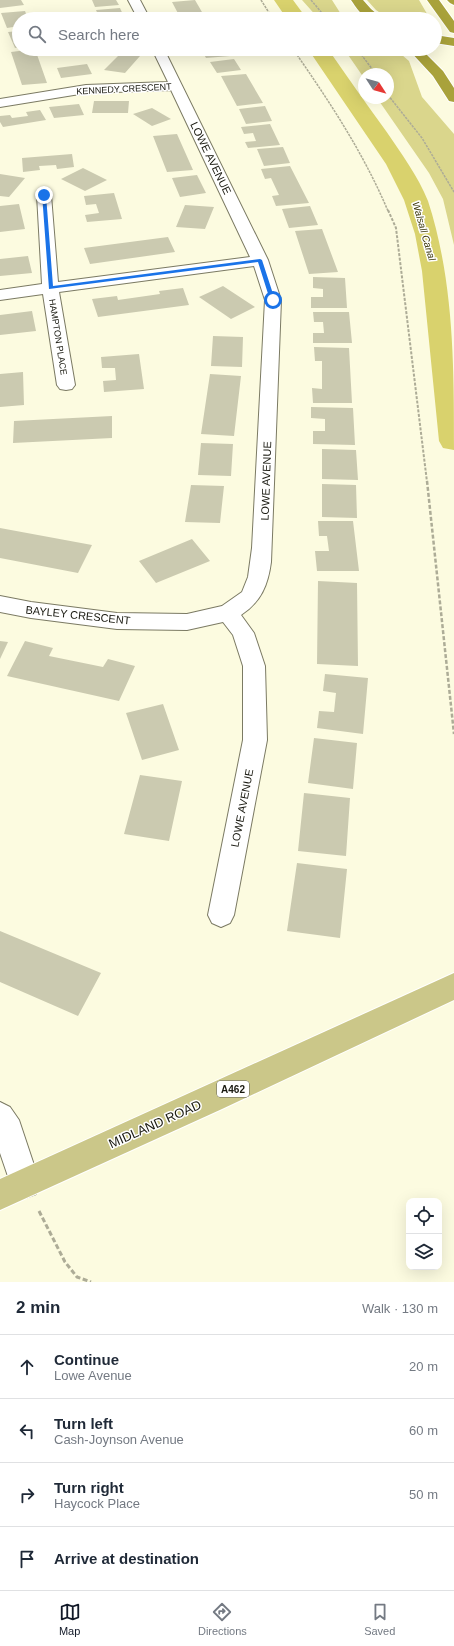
<!DOCTYPE html>
<meta charset="utf-8">
<style>
:root{--surface:#fff;--page:#f6f6f7;--text:#1f2937;--muted:#747a83;--line:#e0e1e3;--accent:#111827}
body{margin:0;font-family:Helvetica,sans-serif;background:var(--page);color:var(--text)}
.controls{position:absolute;right:12px;bottom:12px;display:grid;overflow:hidden;border-radius:8px;box-shadow:0 4px 16px #0002}
.controls button{width:36px;height:36px;display:grid;place-items:center;padding:0;border:0;border-bottom:1px solid var(--line);background:var(--surface);color:var(--text);font:20px sans-serif}
.compass{position:absolute;left:358px;top:68px;width:36px;height:36px;border-radius:50%;background:var(--surface);box-shadow:0 4px 16px #0002;rotate:126deg}
.stop{position:absolute;width:12px;height:12px;margin:-9px;border:3px solid #1a73e8;border-radius:50%;background:#fff}
.stop.end{background:#1a73e8;border-color:#fff;box-shadow:0 1px 4px #0008}
.list{margin:0;padding:0;list-style:none}
h2{display:flex;justify-content:space-between;align-items:center;height:52px;margin:0;padding:0 16px;font-size:17px}
h2 small{font-size:13px;font-weight:400;color:var(--muted)}
.list li{display:grid;grid-template-columns:26px 1fr auto;gap:12px;align-items:center;box-sizing:border-box;height:64px;padding:0 16px;border-top:1px solid var(--line)}
.list b{display:block;font-size:15px;white-space:nowrap}
.list p{margin:0;font-size:13px;white-space:nowrap;color:var(--muted)}
.list em{font-size:13px;font-style:normal;color:var(--muted)}
.icon{flex:none;width:22px;height:22px;fill:none;stroke:currentColor;stroke-width:2;stroke-linecap:round;stroke-linejoin:round}
.map{position:relative;flex:none;width:454px;height:1282px;overflow:hidden}
.search{position:absolute;background:var(--surface);box-shadow:0 4px 16px #0002;left:12px;right:12px;top:12px;height:44px;display:flex;align-items:center;gap:10px;box-sizing:border-box;padding:0 14px;border-radius:22px;color:var(--muted);font-size:15px}
.sheet{height:308px;background:var(--surface)}
nav{display:flex;justify-content:space-around;align-items:center;box-sizing:border-box;height:56px;border-top:1px solid var(--line);background:var(--surface);font-size:11px;color:var(--muted)}
nav a{display:grid;justify-items:center;gap:2px}
nav .on{color:var(--accent)}
.map>svg:first-child{display:block}
.green{fill:#dad68c}
.lines{fill:none;stroke-linecap:round;stroke-linejoin:round}
.canal{fill:#d9d26d;fill-rule:evenodd}
.building{fill:#cbcab0}
.street-casing{stroke:#7b7a63;stroke-width:2}
.primary-casing{stroke:#fff;stroke-width:2}
.highway-casing{stroke:#fff;stroke-width:2}
.path-far3{stroke:#adac97;stroke-width:1.5;stroke-dasharray:2.5 1;stroke-linecap:butt}
.path-far2{stroke:#adac97;stroke-width:2;stroke-dasharray:3 1.5;stroke-linecap:butt}
.path-far1{stroke:#adac97;stroke-width:2.5;stroke-dasharray:4 2;stroke-linecap:butt}
.path{stroke:#adac97;stroke-width:3;stroke-dasharray:5 2.5;stroke-linecap:butt}
.street{fill:#fff;fill-rule:evenodd}
.primary{fill:#cbc789;fill-rule:evenodd}
.highway{fill:#a9a23b;fill-rule:evenodd}
.route{fill:#1a73e8}
.labels{text-anchor:middle;dominant-baseline:central;stroke-width:3;stroke-linejoin:round;paint-order:stroke}
.far-street-label{font-size:9px;fill:#191910;stroke:#fff}
.far-water-label{font-size:10px;font-style:italic;fill:#39360a;stroke:#fff}
.shield{fill:#fff;stroke:#5e5e58;stroke-width:1}
.shield-label{font-size:10px;font-weight:bold;fill:#191910}
.street-label{font-size:11px;fill:#191910;stroke:#fff}
.near-street-label{font-size:13px;fill:#191910;stroke:#fff}
</style>
<div class="map">
<svg width="454" height="1282" viewBox="0 0 454 1282">
<rect width="100%" height="100%" fill="#fcfbe0"/>
<path class="green" d="M302,0H332L344,19H319Z
M367,0H419L430,19H389L376,10Z
M344,49H395L409,61L422,97L454,134V245L443,199L429,173L377,98H388V74H364V78Z"/>
<g class="lines">
<path class="canal" d="M274,0H293L307,19H287Z
M308,49H328C347,76 366,104 386,131C401,153 418,176 428,201C454,281 454,366 454,450L443,448L439,441L422,271L415,234L404,200L386,164Z"/>
</g>
<path class="building" d="M0,0H21L24,5L0,8Z
M92,0H116L119,5L95,7Z
M195,0L206,19H181L172,2Z
M120,8L125,19H100L96,10Z
M25,11L28,19H19V26L7,28L1,13Z
M19,31V47L15,48L8,32Z
M35,49L47,83L22,85L11,52Z
M201,49H226L230,56L206,58Z
M120,54L140,56L125,73L104,70Z
M234,59L241,70L217,73L210,62Z
M87,64L92,74L61,78L57,68Z
M246,74L263,103L237,106L221,76Z
M94,101H129L128,113H92Z
M79,104L84,115L54,118L49,107Z
M265,106L272,121L246,124L239,109Z
M152,108L171,119L152,126L133,114Z
M40,110L46,120L3,127L0,122V116L10,115L12,118L28,116L26,112Z
M270,124L280,145L248,148L245,142L256,141L253,133L244,134L241,127Z
M177,134L193,170L167,172L153,136Z
M283,147L290,163L264,166L257,149Z
M72,154L74,167L57,169L56,165L39,166L40,170L23,172L22,158Z
M290,166L309,203L276,206L272,196L279,195L271,178L265,179L261,169Z
M83,168L107,180L85,191L61,179Z
M0,174L25,178L9,197L0,196Z
M197,175L206,193L180,197L172,178Z
M114,193L122,219L87,222L85,215L99,213L96,204L86,205L84,196Z
M19,204L25,229L0,232V206Z
M185,205L214,207L205,229L176,227Z
M310,206L318,225L289,228L282,209Z
M322,229L338,272L309,274L295,231Z
M168,237L175,252L90,264L84,248Z
M28,256L32,273L0,276V259Z
M313,277L345,278L347,308H311V297H323V289L313,288Z
M223,286L255,307L231,319L199,297Z
M183,288L189,305L98,317L92,299L117,296L118,300L160,294L159,291Z
M32,311L36,331L0,335V315Z
M313,312H349L352,343H313V333H324L323,322H314Z
M213,336L243,337L242,367L211,366Z
M314,347L349,348L352,403H313L312,388L322,389V361H315Z
M139,354L144,389L104,392L103,381L116,380L115,368H102L101,357Z
M23,372L24,405L0,407V374Z
M210,374L241,376L234,436L201,434Z
M311,407L353,408L355,445L313,444V431H325V419L311,418Z
M112,416V438L13,443L14,421Z
M201,443L233,444L231,476L198,475Z
M322,449L356,450L358,480L322,479Z
M322,484L356,485L357,518L322,517Z
M191,485L224,486L220,523L185,522Z
M318,521H353L359,571H317L315,551H329L327,536H319Z
M0,528L92,545L78,573L0,558Z
M192,539L210,561L156,583L139,561Z
M318,581L357,583L358,666L317,664Z
M0,641L8,642L0,659Z
M25,641L53,648L49,656L103,667L108,659L135,666L119,701L7,676Z
M325,674L368,678L363,734L317,728L319,711L334,712L336,693L323,691Z
M163,704L179,750L142,760L126,713Z
M314,738L357,743L353,789L308,783Z
M140,775L182,781L169,841L124,834Z
M304,793L350,798L346,856L298,851Z
M297,863L347,869L340,938L287,931Z
M0,931L101,973L78,1016L0,982Z"/>
<g class="lines">
<g class="street-casing">
<path id="street" d="M128,0H140L150,19H138Z
M152,49H164L268,260L281,300L271,562C268,585 261,602 241,615L254,633L265,666L267,740L234,915L230,923L221,927L212,923L208,915L243,740V666L233,635L223,622L187,630L117,629L31,618L0,612V596L31,602L117,613L187,614L222,606L242,592L248,577L252,548L265,300L254,266L59,292L75,385L72,389L66,390L60,389L57,385L43,294L0,300V290L42,284L37,195L39,192L44,191L49,192L51,195L58,282L250,257L171,90L86,93L0,107V99L86,85L168,82Z
M0,1102L10,1107L19,1120L40,1183L36,1194L25,1198L14,1194L0,1153Z"/>
</g>
<g class="primary-casing">
<path id="primary" d="M454,973V1000L222,1109L0,1210V1179Z"/>
</g>
<g class="highway-casing">
<path id="highway" d="M351,0H363L371,9L383,19C364,19 362,16 351,0Z
M427,0H439L454,21V33L450,32Z
M447,0H454V5L450,3Z
M435,35L454,38V46L435,43Z
M408,49H421L443,71L454,88V102L449,101L433,76Z"/>
</g>
<path class="path-far3" d="M261,0L273,19
M311,0L327,19
M293,49C329,101 363,152 388,211
M357,49L376,74
M388,95L422,138L454,192"/>
<path class="path-far2" d="M388,210L396,228L427,482"/>
<path class="path-far1" d="M427,481L454,734"/>
<path class="path" d="M39,1211L65,1262L77,1277L91,1282"/>
<use href="#street" class="street"/>
<use href="#primary" class="primary"/>
<use href="#highway" class="highway"/>
</g>
<path class="route" d="M42,194L46,195L53,286L260,259L262,260L275,300L273,301L270,300L258,262L49,289Z"/>
<g class="labels">
<g class="far-street-label">
<text transform="translate(124 89) rotate(-3)">KENNEDY CRESCENT</text>
<text transform="translate(58 337) rotate(81)">HAMPTON PLACE</text>
</g>
<g class="far-water-label">
<text transform="translate(424 231) rotate(74)">Walsall Canal</text>
</g>
<rect class="shield" x="217" y="1081" width="32" height="16" rx="3"/>
<g class="shield-label">
<text x="233" y="1089">A462</text>
</g>
<g class="street-label">
<text transform="translate(211 158) rotate(64)">LOWE AVENUE</text>
<text transform="translate(266 481) rotate(-88)">LOWE AVENUE</text>
<text transform="translate(78 615) rotate(6)">BAYLEY CRESCENT</text>
<text transform="translate(242 808) rotate(-79)">LOWE AVENUE</text>
</g>
<g class="near-street-label">
<text transform="translate(155 1124) rotate(-24)">MIDLAND ROAD</text>
</g>
</g>
</svg>
<div class="controls">
<button><svg class="icon" aria-label="locate" viewBox="0 0 24 24"><circle cx="12" cy="12" r="6"/><path d="M12 2v4M12 18v4M2 12h4M18 12h4"/></svg></button>
<button><svg class="icon" aria-label="layers" viewBox="0 0 24 24"><path d="M12 4l9 5-9 5-9-5zM3 14l9 5 9-5"/></svg></button>
</div>
<svg class="compass" viewBox="-18 -18 36 36"><path d="M0-13l5 13h-10z" fill="#e53935"/><path d="M0 13l5-13h-10z" fill="#747a83"/></svg>
<div class="stop" style="left:273px;top:300px"></div>
<div class="stop end" style="left:44px;top:195px"></div>
<div class="search"><svg class="icon" aria-label="search" viewBox="0 0 24 24"><circle cx="10" cy="10" r="6"/><path d="M15 15l6 6"/></svg>Search here</div>
</div>
<section class="sheet">
<h2>2 min<small>Walk · 130 m</small></h2>
<ul class="list">
<li><svg class="icon" aria-label="ahead" viewBox="0 0 24 24"><path d="M12 20V5M6 11l6-6 6 6"/></svg><div><b>Continue</b><p>Lowe Avenue</p></div><em>20 m</em></li>
<li><svg class="icon" aria-label="left" viewBox="0 0 24 24"><path d="M17 20v-9H6M10 6l-5 5 5 5"/></svg><div><b>Turn left</b><p>Cash-Joynson Avenue</p></div><em>60 m</em></li>
<li><svg class="icon" aria-label="right" viewBox="0 0 24 24"><path d="M7 20v-9h11M14 6l5 5-5 5"/></svg><div><b>Turn right</b><p>Haycock Place</p></div><em>50 m</em></li>
<li><svg class="icon" aria-label="arrive" viewBox="0 0 24 24"><path d="M6 21V4h12l-3 4 3 4H6"/></svg><div><b>Arrive at destination</b></div></li>
</ul>
</section>
<nav>
<a class="on"><svg class="icon" aria-label="map" viewBox="0 0 24 24"><path d="M3 6l6-2 6 2 6-2v14l-6 2-6-2-6 2zM9 4v14M15 6v14"/></svg>Map</a>
<a><svg class="icon" aria-label="directions" viewBox="0 0 24 24"><path d="M12 3l9 9-9 9-9-9zM9 14v-3h6M13 9l2 2-2 2"/></svg>Directions</a>
<a><svg class="icon" aria-label="saved" viewBox="0 0 24 24"><path d="M7 4h10v16l-5-4-5 4z"/></svg>Saved</a>
</nav>
